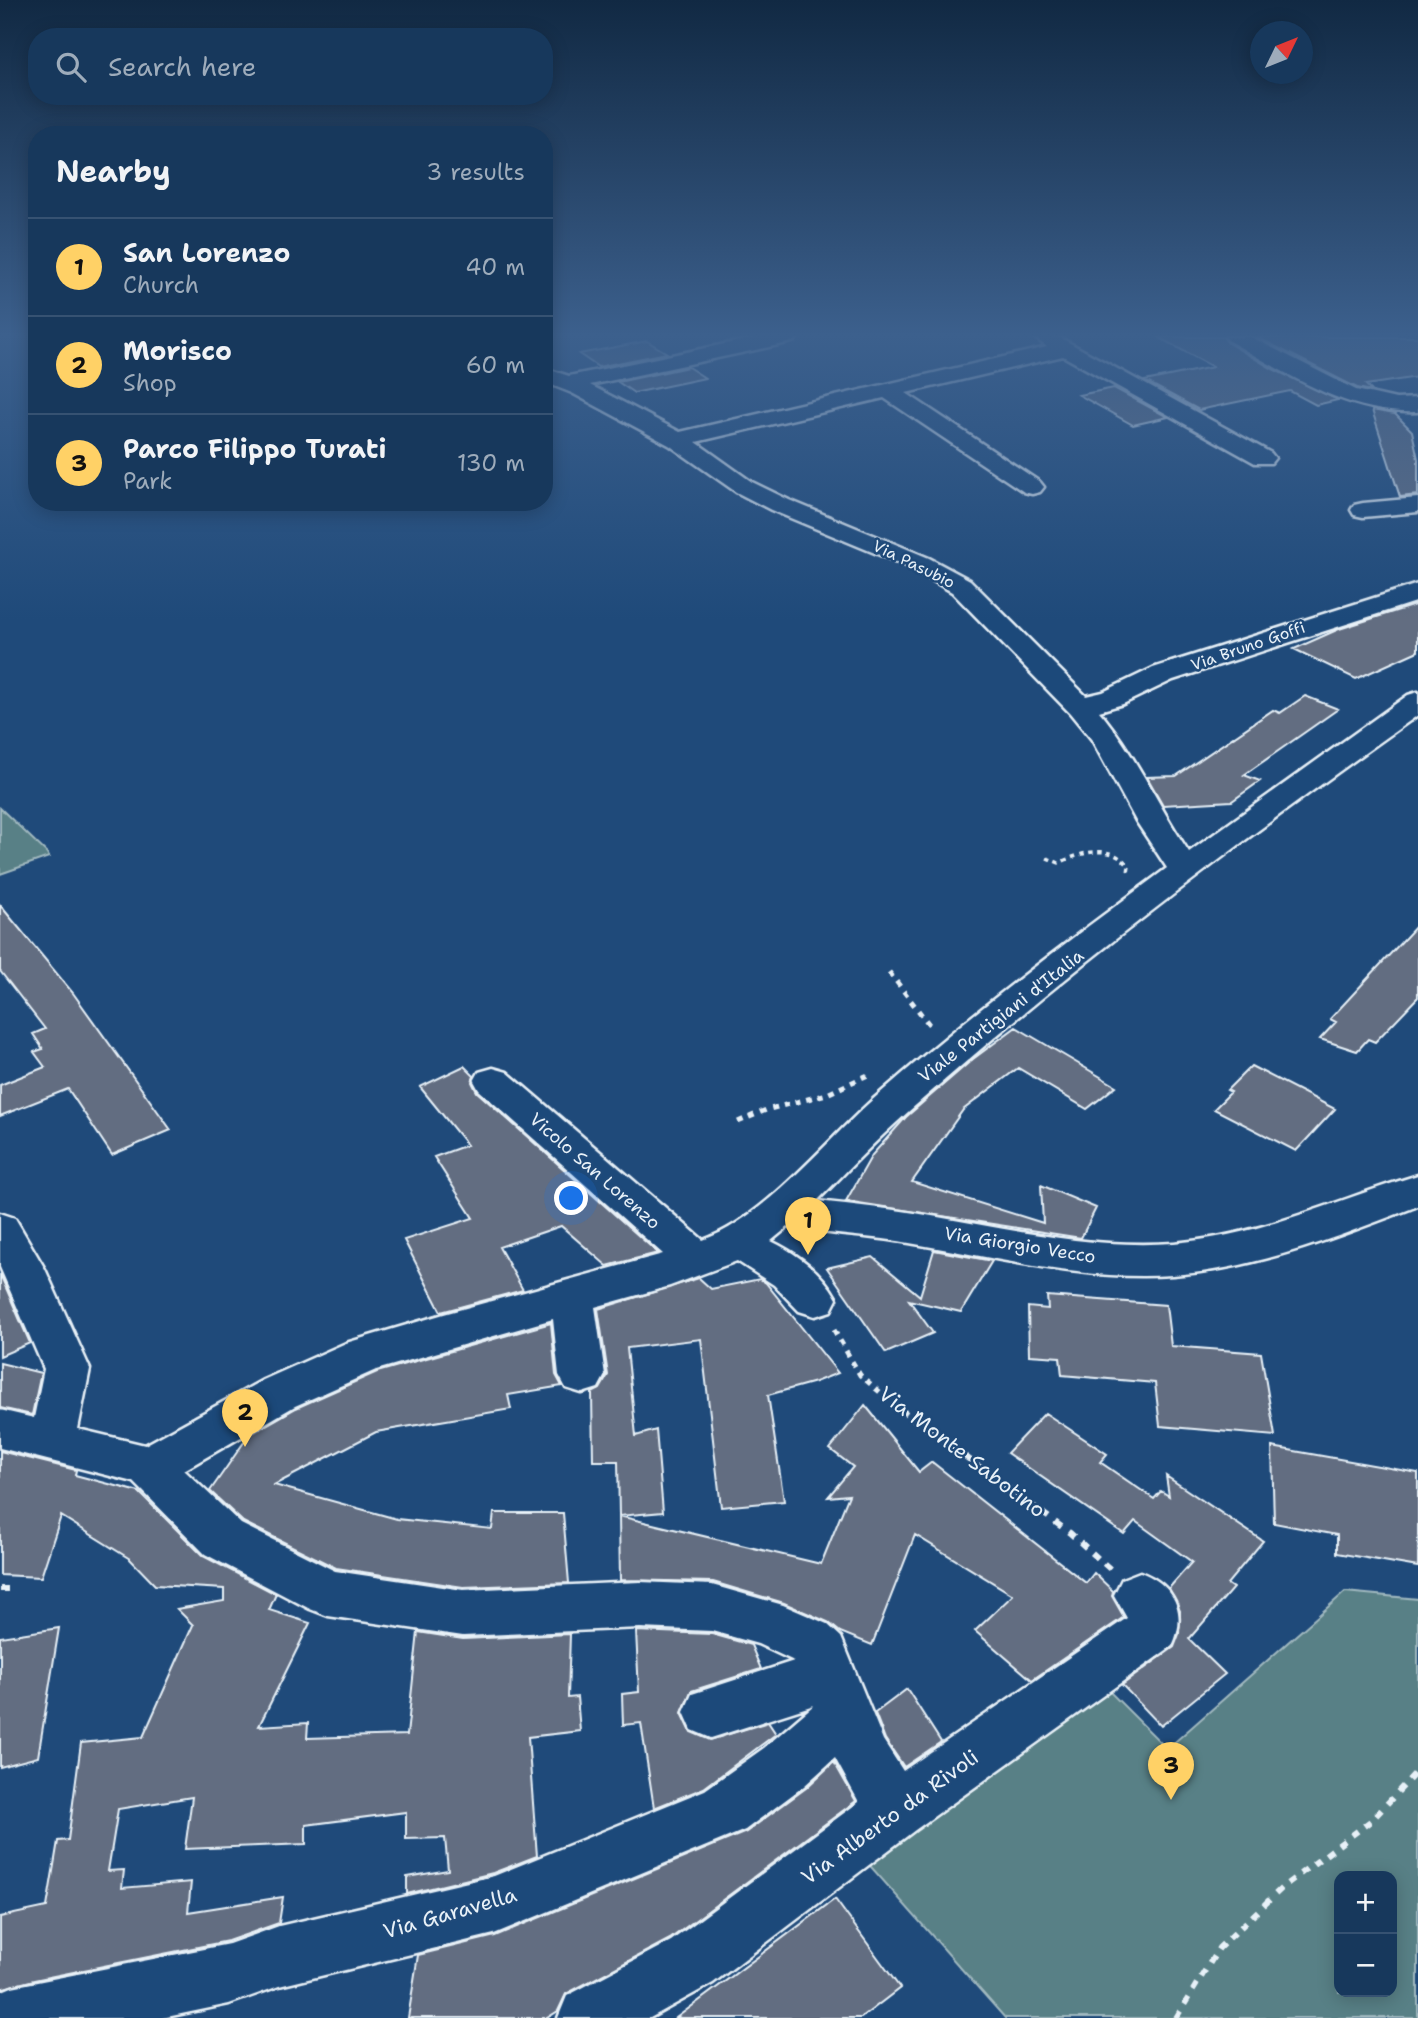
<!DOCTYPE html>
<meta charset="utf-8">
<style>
:root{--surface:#17385c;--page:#244365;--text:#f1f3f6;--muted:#9eacbb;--line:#365272;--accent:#ffd166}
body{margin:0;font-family:"Shantell Sans",sans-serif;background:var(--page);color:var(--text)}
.controls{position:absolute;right:21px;bottom:21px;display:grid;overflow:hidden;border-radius:14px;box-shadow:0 4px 18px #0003}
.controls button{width:63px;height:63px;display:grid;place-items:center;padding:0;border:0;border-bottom:2px solid var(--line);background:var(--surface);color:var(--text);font:35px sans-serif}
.compass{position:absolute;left:1250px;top:21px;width:63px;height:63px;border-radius:50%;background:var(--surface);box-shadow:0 4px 18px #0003;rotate:47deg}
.you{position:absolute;left:572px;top:1199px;width:24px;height:24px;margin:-18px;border:5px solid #fff;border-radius:50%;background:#1a73e8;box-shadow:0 0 0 10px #1a73e833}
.badge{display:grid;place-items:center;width:46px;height:46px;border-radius:50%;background:var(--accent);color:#111;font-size:23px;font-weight:700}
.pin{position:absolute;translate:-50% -58px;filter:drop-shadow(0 2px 4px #0008)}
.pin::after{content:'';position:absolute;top:37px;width:24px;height:21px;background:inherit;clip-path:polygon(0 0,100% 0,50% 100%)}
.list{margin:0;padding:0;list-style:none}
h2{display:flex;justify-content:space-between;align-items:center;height:91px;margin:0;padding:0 28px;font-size:30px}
h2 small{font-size:23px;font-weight:400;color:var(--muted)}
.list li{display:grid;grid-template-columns:46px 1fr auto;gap:21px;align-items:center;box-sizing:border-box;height:98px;padding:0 28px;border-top:2px solid var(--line)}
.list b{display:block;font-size:26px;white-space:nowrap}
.list p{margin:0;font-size:23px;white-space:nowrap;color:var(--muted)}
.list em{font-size:23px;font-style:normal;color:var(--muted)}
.icon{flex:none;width:38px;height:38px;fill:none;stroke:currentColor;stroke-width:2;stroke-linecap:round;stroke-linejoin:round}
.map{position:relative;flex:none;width:1418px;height:2018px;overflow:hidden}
.search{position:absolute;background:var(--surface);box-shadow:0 4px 18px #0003;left:28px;top:28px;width:525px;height:77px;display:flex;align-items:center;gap:18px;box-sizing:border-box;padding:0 24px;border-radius:28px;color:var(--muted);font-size:26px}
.panel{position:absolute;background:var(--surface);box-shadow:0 4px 18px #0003;left:28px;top:126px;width:525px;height:385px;border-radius:28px}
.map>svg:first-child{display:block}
.green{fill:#598086;stroke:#a0b8bf;stroke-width:2;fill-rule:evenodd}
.building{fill:#626d81;stroke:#e8f1f8;stroke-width:2}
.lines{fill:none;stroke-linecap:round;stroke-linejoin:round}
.street-casing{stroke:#e8f1f8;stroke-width:5}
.path-far2{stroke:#e8f1f8;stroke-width:3.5;stroke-dasharray:4.5 4.5;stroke-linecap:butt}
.path-far1{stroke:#e8f1f8;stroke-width:5;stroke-dasharray:6 6;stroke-linecap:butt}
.path{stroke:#e8f1f8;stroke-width:6;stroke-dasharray:8 8;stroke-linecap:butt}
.street{fill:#1f4a7a;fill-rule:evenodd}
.labels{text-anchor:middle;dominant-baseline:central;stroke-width:5;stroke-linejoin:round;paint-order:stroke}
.far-street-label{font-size:16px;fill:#e8f1f8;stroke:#1f4a7a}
.street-label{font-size:18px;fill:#e8f1f8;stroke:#1f4a7a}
.near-street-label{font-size:21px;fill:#e8f1f8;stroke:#1f4a7a}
</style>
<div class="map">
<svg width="1418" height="2018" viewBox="0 0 1418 2018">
<rect width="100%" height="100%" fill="#1f4a7a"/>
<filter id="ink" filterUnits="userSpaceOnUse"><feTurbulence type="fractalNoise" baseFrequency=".0143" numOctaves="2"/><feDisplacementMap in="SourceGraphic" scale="14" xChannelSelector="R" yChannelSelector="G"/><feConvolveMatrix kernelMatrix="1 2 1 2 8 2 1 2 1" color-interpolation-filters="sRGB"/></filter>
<g filter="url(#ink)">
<path class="green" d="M0,808L47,853L49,857L0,874Z
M1345,1592L1418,1599V2018H1005L856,1850L1101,1683L1167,1749ZM1339,1876H1392V1992H1339Z"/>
<path class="building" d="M1158,337H1223L1228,343L1273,369L1338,400L1316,405L1290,391L1199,410L1145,381L1213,367Z
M1257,337H1418V377L1366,385L1372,391L1357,388Z
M647,341L667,353L598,367L579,354Z
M688,367L705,378L634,393L618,382Z
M1114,388L1168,417L1133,425L1079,395Z
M1372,410L1395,414L1412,431L1418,459V495L1400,497Z
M1418,604V651L1356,679L1294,649L1339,629Z
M1305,696L1338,709L1244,775L1260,781L1232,801L1163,805L1147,777L1176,776L1273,710L1280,713Z
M0,905L73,993L171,1130L112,1155L68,1089L0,1116V1085L45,1067L34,1052L43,1049L33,1034L45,1029L0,971Z
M1418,924V997L1375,1042L1368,1039L1357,1051L1320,1039L1336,1022L1330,1019Z
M1016,1027L1116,1086L1087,1109L1018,1068L963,1110L912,1182L1043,1223L1041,1185L1096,1208L1081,1238L846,1201L872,1155L906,1117L973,1059Z
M464,1066L474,1076L472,1082L477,1092L658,1253L607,1266L561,1226L499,1247L523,1290L441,1312L404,1240L473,1218L434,1157L467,1145L420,1087Z
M1251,1066L1335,1109L1296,1151L1214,1109L1231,1092L1227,1090Z
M934,1250L992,1261L961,1312L909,1300L933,1333L886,1353L827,1268L873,1257L920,1296Z
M0,1274L30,1343L0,1356Z
M699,1278L711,1289L760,1279L766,1283L838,1373L815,1382L768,1395L784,1501L721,1507L701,1339L627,1348L636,1436L656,1430L663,1512L619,1516L618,1461H593L592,1393L600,1389L608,1375L598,1309Z
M1047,1296L1166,1305L1171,1346L1261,1353L1275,1436L1160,1426L1155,1383L1062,1375L1060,1357L1029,1355L1028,1307L1048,1309Z
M551,1323L556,1375L562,1386L508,1395L511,1409L376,1432L274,1485L397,1519L492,1529L494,1513H563L569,1583L463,1587L336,1568L243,1522L210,1491L249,1435L296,1408L377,1372Z
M0,1363L41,1373L32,1415L0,1408Z
M865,1405L919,1472L932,1462L1086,1583L1094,1573L1113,1591L1112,1596L1124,1617L1032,1680L975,1631L1013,1595L915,1535L872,1645L840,1632L828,1622L784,1603L713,1582L620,1580L619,1516L821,1564L849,1495L828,1497L853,1467L830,1449Z
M1045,1413L1107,1454L1100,1462L1154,1499L1161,1491L1169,1496L1166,1476L1263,1541L1227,1584L1233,1588L1189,1639L1225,1674L1161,1726L1122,1685L1174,1647L1179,1634L1180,1611L1169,1588L1192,1562L1135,1521L1124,1534L1007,1453Z
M1272,1447L1418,1473V1567L1337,1553V1535L1274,1523Z
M0,1451L76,1470L75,1475L139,1492L203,1556L276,1594L269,1610L310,1623L259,1726L308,1723L307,1738L407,1735L418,1632L463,1639L570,1634L568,1698L577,1697L580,1731L528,1737L537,1856L493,1873L407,1894V1877L448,1870L445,1838L406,1839V1812L306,1825V1844L185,1849L192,1797L118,1809L108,1871L124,1870L122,1888L191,1882L188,1912L283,1897L279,1923L228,1941L34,1980L0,1989V1917L47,1907L58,1841L68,1840L81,1743L143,1737L193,1625L177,1609L224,1601V1589L155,1585L130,1559L61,1516L41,1577L0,1575Z
M59,1628L38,1757L0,1767V1637Z
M636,1631L712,1634L751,1645L761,1669L691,1691L682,1713L691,1732L710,1740L768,1722L776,1734L704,1788L654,1808L641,1723L623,1725L622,1694L639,1692Z
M907,1689L941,1742L904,1767L885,1739L875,1713Z
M834,1762L856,1801L670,1939L566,1994L558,2011L547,2018H408L418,1955L495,1936L746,1832L806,1788Z
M835,1899L900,1988L861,2018H676Z"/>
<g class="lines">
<g class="street-casing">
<path id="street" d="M759,337H798L795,341L788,343L590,385L680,432L1047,347L1034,337H1059L1271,453L1275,458L1271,463H1255L1063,356L906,393L1040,482L1044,487L1040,492L1032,494L1024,492L884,398L696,442L752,482L789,500L929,558L970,580L1086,696L1103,692L1153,668L1418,584V601L1173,680L1123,704L1099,711C1135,753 1158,806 1189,852L1408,695L1418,692V715C1243,839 1069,969 908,1112C876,1140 847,1171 817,1201C855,1205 894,1209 932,1216C1013,1230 1092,1249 1174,1243C1260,1236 1336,1200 1418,1175V1206C1340,1236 1257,1269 1173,1275C1085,1281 1001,1259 915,1244C873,1236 830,1235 788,1227L771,1241C798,1254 823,1273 837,1299L831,1311L815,1316L799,1311L774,1285L737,1261L670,1286L595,1307L605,1375L598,1388L582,1393L566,1388L559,1375L553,1319L376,1370L295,1406L184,1470L241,1524L335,1571L463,1590L640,1582L712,1585L783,1605L827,1624L841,1637L883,1740L903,1771L1127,1618L1114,1595L1122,1579L1140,1572C1174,1585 1188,1612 1172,1646L915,1830L713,1983L650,2018H558L567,1996L671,1941L859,1802L835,1758L804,1786L745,1830L494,1934L279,1986L229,2004L162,2018H0V1992L12,1987L229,1944L279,1926L494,1876L705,1790L764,1748L814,1705L711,1738L692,1730L684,1712L692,1694L794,1661L758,1644L712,1631L640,1628L463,1636L328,1616L310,1609L205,1554L134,1482L0,1448V1410L34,1418L44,1369L0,1267V1213L15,1218L45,1269L90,1369L78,1429L145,1445L263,1380L346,1343L444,1314L663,1254L479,1090L474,1081L479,1072L493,1068L507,1072L703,1240C766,1218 827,1139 878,1095C970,1014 1069,940 1167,868L1136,821L1092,740L1070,713L952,592L911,568L771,510L736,492L669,445L572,393L544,382V368L569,376Z
M1226,337H1251L1356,390L1396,399L1418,398V412C1347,415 1289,374 1229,341Z
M1418,498V512L1363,517L1354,515L1351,510L1354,505L1363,503Z"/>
</g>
<path class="path-far2" d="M1047,858L1059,863C1083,852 1109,843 1129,866L1128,873"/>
<path class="path-far1" d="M889,972L931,1027
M738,1122L766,1110L827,1094L872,1073
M834,1330L860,1375L902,1411"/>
<path class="path" d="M900,1409L1070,1533L1110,1569
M0,1589H9
M1176,2018L1219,1948L1284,1886L1372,1820L1418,1770"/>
<use href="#street" class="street"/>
</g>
</g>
<linearGradient id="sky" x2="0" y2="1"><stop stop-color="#112943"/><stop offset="0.54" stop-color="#3c608d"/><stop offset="1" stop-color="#3c608d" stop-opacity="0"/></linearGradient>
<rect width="1418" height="620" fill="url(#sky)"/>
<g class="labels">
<g class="far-street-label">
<text transform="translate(914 564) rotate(26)">Via Pasubio</text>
<text transform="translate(1248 646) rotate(-19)">Via Bruno Goffi</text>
</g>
<g class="street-label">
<text transform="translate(1001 1016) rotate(-38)">Viale Partigiani d'Italia</text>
<text transform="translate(595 1171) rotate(41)">Vicolo San Lorenzo</text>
<text transform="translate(1020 1245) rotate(9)">Via Giorgio Vecco</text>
</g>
<g class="near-street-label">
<text transform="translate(962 1452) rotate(37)">Via Monte Sabotino</text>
<text transform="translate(890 1817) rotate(-36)">Via Alberto da Rivoli</text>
<text transform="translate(450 1913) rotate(-16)">Via Garavella</text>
</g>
</g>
</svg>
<div class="controls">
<button>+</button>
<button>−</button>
</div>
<svg class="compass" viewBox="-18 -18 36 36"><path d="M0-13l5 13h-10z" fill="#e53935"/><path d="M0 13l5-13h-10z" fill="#9eacbb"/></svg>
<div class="you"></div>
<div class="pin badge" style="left:808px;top:1255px">1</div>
<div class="pin badge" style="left:245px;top:1447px">2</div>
<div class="pin badge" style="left:1171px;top:1800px">3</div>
<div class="search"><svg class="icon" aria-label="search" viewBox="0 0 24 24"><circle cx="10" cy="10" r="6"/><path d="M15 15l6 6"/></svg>Search here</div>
<section class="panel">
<h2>Nearby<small>3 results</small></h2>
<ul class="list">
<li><span class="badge">1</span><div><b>San Lorenzo</b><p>Church</p></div><em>40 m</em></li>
<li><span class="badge">2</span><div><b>Morisco</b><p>Shop</p></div><em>60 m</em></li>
<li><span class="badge">3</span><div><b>Parco Filippo Turati</b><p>Park</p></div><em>130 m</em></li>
</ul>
</section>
</div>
